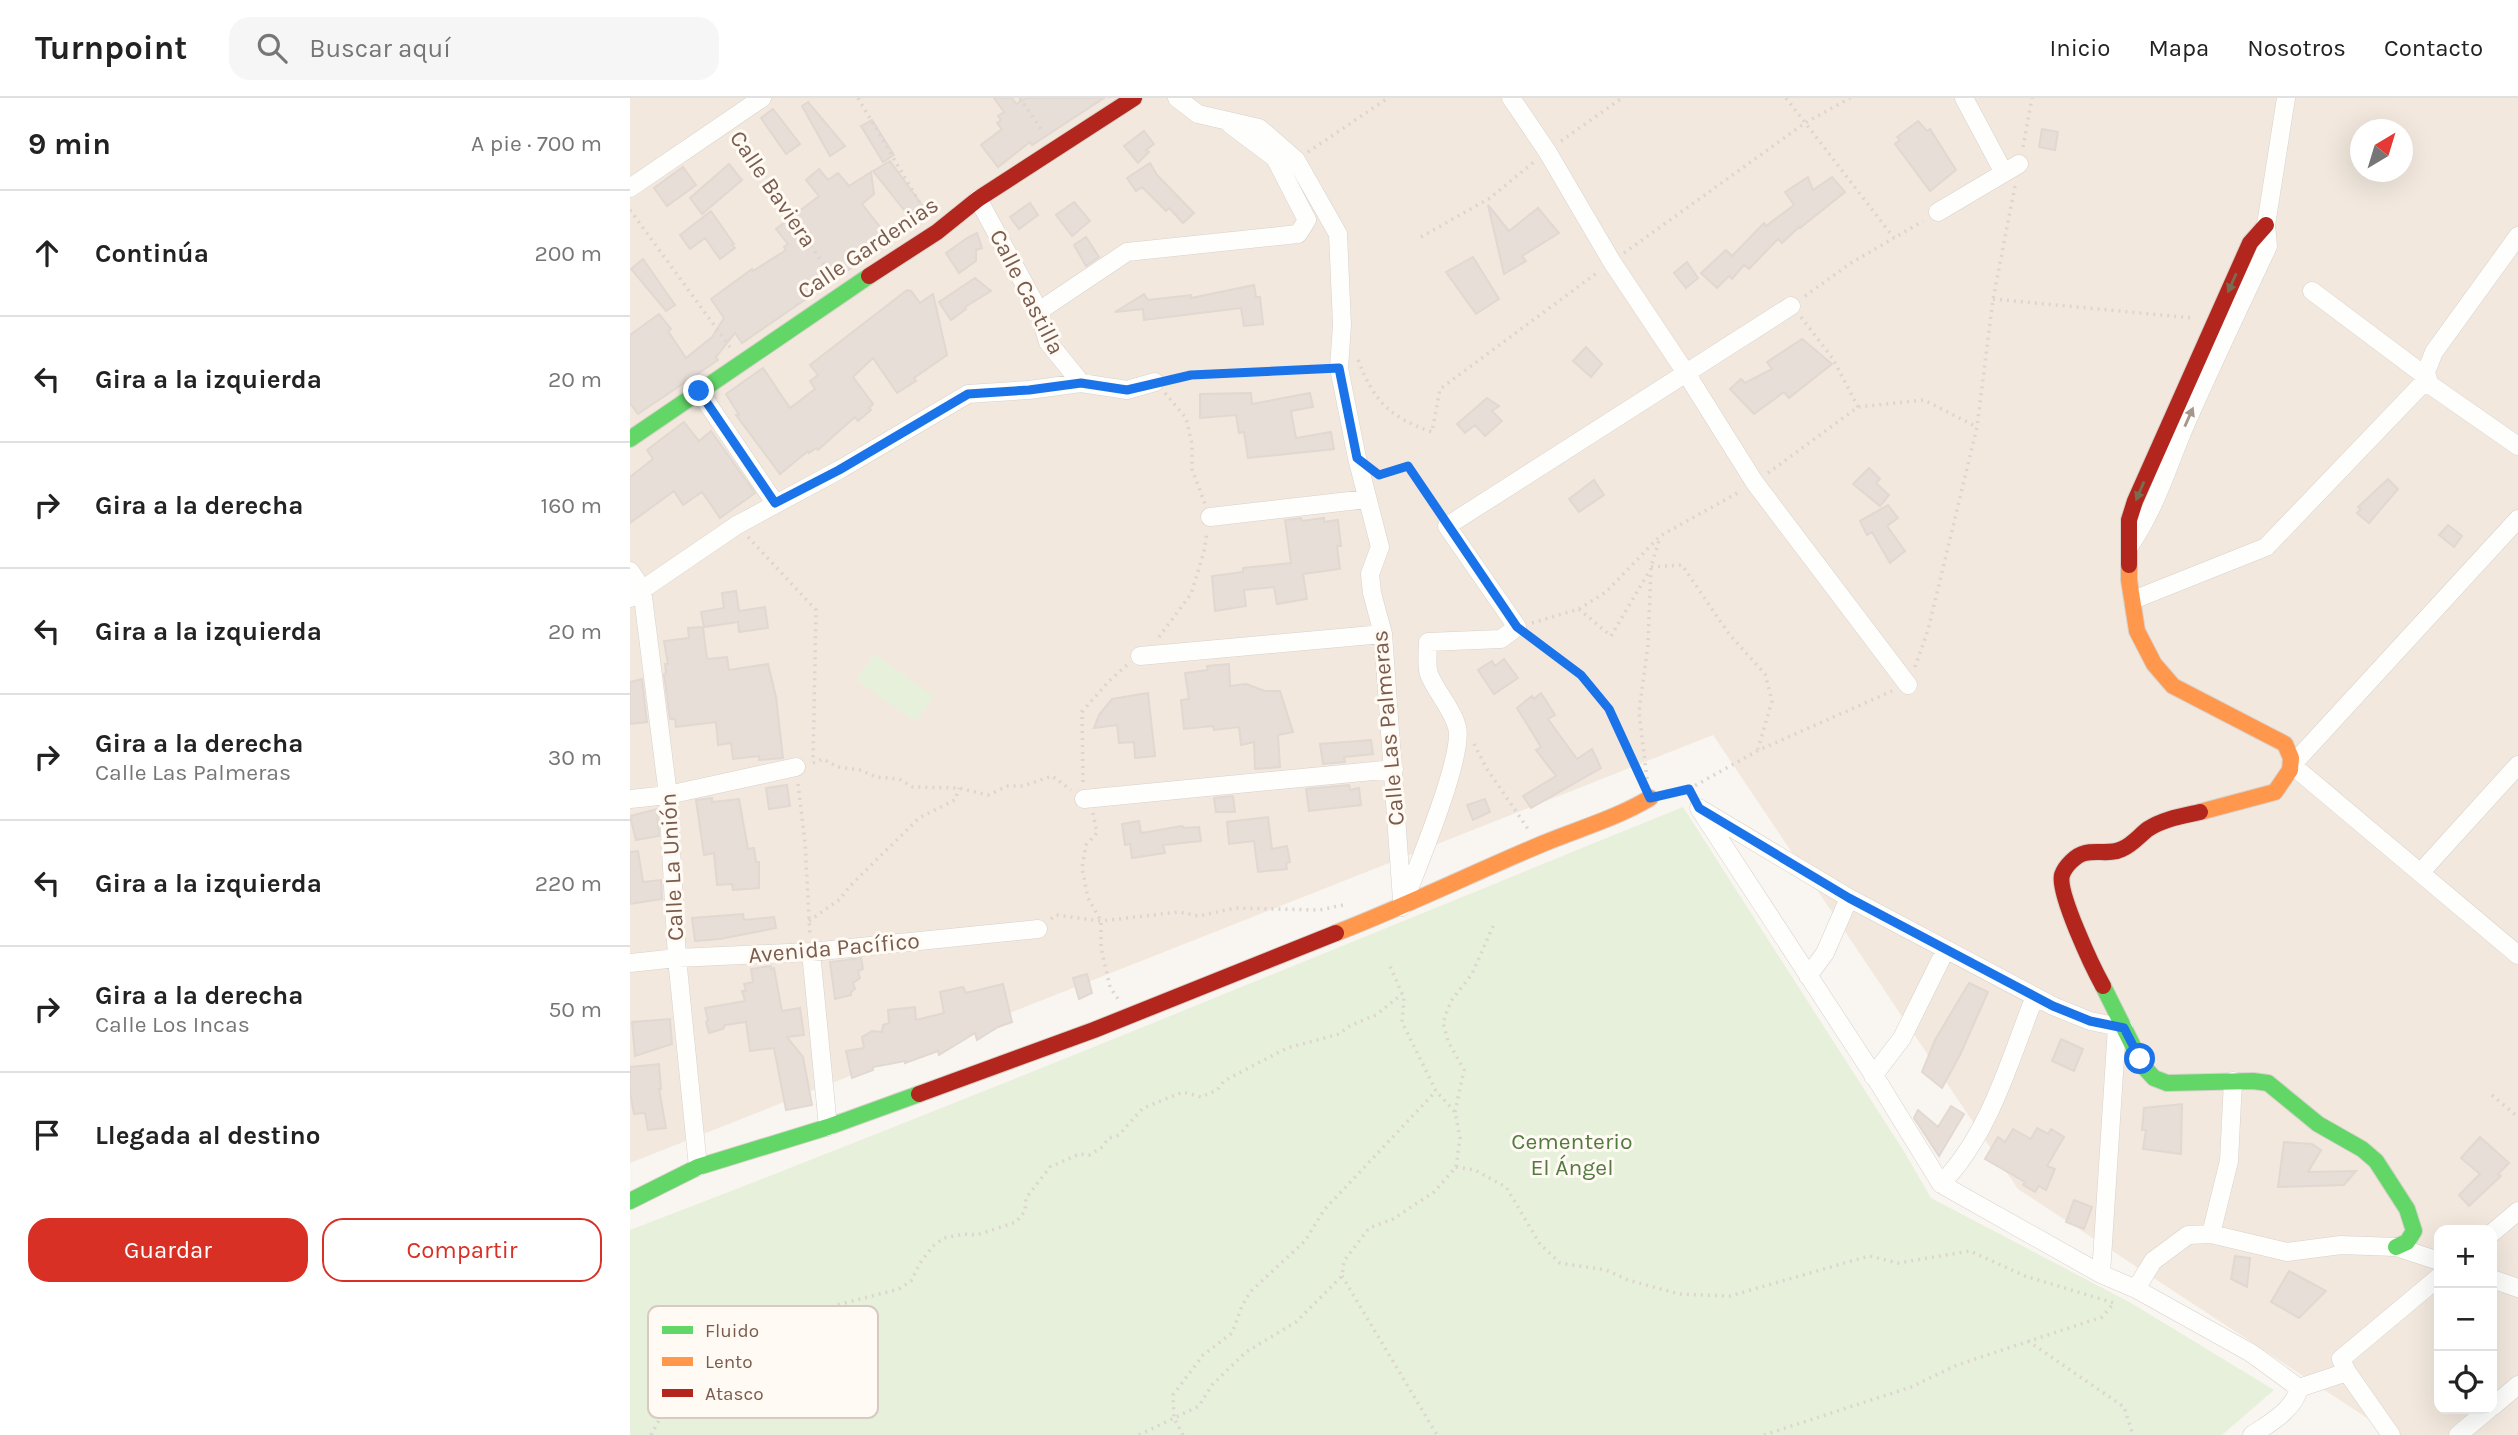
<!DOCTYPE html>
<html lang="es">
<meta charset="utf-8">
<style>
:root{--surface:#fff;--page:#f6f6f6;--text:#222;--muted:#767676;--line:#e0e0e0;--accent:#d93025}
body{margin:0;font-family:Karla,sans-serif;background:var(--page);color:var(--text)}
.controls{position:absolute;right:21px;bottom:21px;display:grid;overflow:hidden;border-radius:14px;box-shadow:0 7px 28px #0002}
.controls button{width:63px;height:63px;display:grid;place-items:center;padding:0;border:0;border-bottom:2px solid var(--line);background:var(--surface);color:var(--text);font:35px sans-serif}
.compass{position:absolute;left:1720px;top:21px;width:63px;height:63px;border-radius:50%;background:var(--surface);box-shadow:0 7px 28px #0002;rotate:38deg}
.stop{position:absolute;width:21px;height:21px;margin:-16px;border:5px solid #1a73e8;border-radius:50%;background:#fff}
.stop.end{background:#1a73e8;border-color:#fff;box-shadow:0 2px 7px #0008}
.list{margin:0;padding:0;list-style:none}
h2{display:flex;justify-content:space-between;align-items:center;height:91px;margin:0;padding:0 28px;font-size:30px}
h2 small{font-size:23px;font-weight:400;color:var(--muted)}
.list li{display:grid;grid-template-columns:46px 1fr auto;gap:21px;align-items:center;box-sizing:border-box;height:126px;padding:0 28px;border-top:2px solid var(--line)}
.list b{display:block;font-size:26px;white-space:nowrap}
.list p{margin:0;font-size:23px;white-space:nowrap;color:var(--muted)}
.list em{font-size:23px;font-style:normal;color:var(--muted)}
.actions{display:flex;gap:14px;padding:21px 28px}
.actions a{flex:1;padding:16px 0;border:2px solid var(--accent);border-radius:21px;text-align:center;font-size:24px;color:var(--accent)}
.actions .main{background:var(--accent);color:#fff}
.icon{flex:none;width:38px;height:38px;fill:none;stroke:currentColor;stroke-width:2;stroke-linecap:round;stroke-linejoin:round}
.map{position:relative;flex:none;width:1888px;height:1337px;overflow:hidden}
header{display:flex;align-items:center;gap:42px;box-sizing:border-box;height:98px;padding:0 35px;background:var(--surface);border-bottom:2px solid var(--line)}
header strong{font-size:33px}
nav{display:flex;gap:38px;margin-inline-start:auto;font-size:24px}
.search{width:490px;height:63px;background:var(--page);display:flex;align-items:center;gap:18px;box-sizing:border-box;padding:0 24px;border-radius:21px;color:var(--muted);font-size:26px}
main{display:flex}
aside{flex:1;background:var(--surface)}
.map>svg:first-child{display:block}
.residential{fill:#f2e8de;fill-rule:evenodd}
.green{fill:#e7f0db}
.building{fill:#e6ded7;stroke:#e2d8d2;stroke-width:2}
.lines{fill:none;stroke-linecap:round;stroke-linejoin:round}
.street-casing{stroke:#d7d1cb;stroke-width:19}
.fast-casing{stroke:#d9d2cb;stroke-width:18}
.slow-casing{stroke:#d9d2cb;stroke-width:18}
.jam-casing{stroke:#d9d2cb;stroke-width:18}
.path{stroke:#dcd5d0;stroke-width:3.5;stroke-dasharray:2 5;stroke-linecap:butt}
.street{stroke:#fefefd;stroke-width:18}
.fast{stroke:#63d668;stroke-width:16}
.slow{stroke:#ff974d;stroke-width:16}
.jam{stroke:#b3261e;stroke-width:16}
.oneway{fill:#776e51}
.oneway2{fill:#a8958b}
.route{stroke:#1a73e8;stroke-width:9}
.labels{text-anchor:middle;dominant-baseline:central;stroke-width:6;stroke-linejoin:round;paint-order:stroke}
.street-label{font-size:23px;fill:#7a5c4d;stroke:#fffaf3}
.park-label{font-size:23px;fill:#537a41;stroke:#fffaf3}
.key{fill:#fffaf3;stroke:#d7cbc1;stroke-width:2}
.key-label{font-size:19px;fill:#7a5c4d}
</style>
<header>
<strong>Turnpoint</strong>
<div class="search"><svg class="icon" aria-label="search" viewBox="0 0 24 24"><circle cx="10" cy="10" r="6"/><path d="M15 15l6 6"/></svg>Buscar aquí</div>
<nav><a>Inicio</a><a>Mapa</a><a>Nosotros</a><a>Contacto</a></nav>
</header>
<main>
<aside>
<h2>9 min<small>A pie · 700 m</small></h2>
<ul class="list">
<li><svg class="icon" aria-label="ahead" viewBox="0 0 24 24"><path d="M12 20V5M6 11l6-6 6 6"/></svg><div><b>Continúa</b></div><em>200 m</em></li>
<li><svg class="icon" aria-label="left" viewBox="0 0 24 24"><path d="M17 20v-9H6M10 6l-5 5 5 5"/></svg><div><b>Gira a la izquierda</b></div><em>20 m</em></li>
<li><svg class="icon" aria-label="right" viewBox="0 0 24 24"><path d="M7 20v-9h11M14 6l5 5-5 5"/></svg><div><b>Gira a la derecha</b></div><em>160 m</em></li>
<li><svg class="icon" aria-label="left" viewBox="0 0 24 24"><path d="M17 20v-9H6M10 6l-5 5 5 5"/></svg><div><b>Gira a la izquierda</b></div><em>20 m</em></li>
<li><svg class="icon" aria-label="right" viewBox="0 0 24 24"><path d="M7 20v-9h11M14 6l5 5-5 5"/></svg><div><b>Gira a la derecha</b><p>Calle Las Palmeras</p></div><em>30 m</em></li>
<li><svg class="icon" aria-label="left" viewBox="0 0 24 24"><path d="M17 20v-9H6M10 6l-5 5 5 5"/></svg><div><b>Gira a la izquierda</b></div><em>220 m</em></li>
<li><svg class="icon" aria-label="right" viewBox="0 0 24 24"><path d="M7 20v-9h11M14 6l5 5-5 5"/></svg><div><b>Gira a la derecha</b><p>Calle Los Incas</p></div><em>50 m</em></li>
<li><svg class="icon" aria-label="arrive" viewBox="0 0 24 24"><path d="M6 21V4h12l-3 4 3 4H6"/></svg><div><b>Llegada al destino</b></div></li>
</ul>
<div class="actions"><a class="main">Guardar</a><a>Compartir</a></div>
</aside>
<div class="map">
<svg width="1888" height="1337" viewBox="0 0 1888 1337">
<rect width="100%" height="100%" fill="#f9f5f0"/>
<path class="residential" d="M0,0H1888V1337H1763L1388,1091L1083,637L0,1065ZM1730,32H1772V74H1730ZM1809,1132H1862V1311H1809Z"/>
<path class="green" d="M245,556L304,599L285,624L226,581Z
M1053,709L1275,1055L1301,1100L1501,1205L1644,1292L1592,1337H0V1132C353,997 703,851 1053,709Z"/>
<path class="building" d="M364,0H382L386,6L396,0H474L402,47L400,44L368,69L351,47L372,31L367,25L371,22L368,18L374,14Z
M178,4L215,48L200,58L172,8Z
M143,11L170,46L156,56L131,20Z
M242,22L264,57L253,64L231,28Z
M1288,23L1297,33L1300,31L1326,72L1300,93L1265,46L1270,42L1267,39Z
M1412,31L1428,34L1425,52L1409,49Z
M514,33L524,46L516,52L519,54L508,65L494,48Z
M260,63L300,118L287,128L243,73Z
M520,65L527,77L564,115L553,125L539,110L536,113L512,89L506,93L497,80Z
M99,66L112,82L72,116L60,100Z
M53,69L66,87L37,108L24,90Z
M189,71L198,82L208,75L219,88L241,74L244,96L232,106L250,129L253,148L112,245L105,235L86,259L88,262L8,316L0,305V237L29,216L41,231L38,233L56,260L82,239L94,220L81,201L122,171L123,173L156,152L154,149L158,146L146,131L189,98L176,82Z
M1178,79L1183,92L1202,79L1215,94L1170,130L1169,129L1152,145L1148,141L1119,171L1114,167L1102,181L1099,178L1087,190L1071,175L1096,152L1102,158L1134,125L1136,128L1164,107L1155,94Z
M444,104L460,123L442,138L426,117Z
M400,105L408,117L389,131L380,119Z
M858,107L879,133L908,110L929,135L892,158L896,163L874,176Z
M81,113L104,146L102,147L105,150L90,161L75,140L60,151L50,137Z
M347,135L352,150L346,152V163L329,175L316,155L337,140Z
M456,139L469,159L456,168L444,147Z
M843,159L869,201L846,216L816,174Z
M13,161L45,207L36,213L1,171Z
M1057,164L1068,180L1056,190L1044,175Z
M345,180L361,193L335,209L336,211L321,222L309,204Z
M624,187L626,199H630L633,226L614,228L611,210L514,222L513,211L485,214L514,196L518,202L561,197V200Z
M277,192L281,193L290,205L303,196L317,257L284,280L286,283L267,295L243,260L223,279L243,306L239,310L241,312L228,323L225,319L188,352L186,350L179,355L178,353L150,376L106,317H109L96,296L133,270L160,310L185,291L180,283L188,277L180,267Z
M1172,241L1202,266L1159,300L1154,294L1124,316L1100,291L1111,281L1115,285L1142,271L1137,264Z
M956,249L972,266L961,279L943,263Z
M621,295L622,306L680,295L683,309L661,313L666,340L701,334L704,351L618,360L614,334L609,335L606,317L570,320V296Z
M857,300L869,308L862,313L872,323L855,338L845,327L835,335L827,326Z
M54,324L69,343L81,333L125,395L90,420L72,394L53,407L44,393L0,425V379L23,361L17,352Z
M1239,370L1250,381L1246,385L1259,397L1250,408L1223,386Z
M1758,381L1768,391L1739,425L1727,415L1731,411L1728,409Z
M964,382L974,397L949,414L939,401Z
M1258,407L1268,420L1257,428L1275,453L1260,465L1242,434L1237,437L1230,423Z
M671,420L672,423L694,420V424L708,422L711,448H707L710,471L673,476L677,501L647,506L644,489L614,492L616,508L585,513L582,478L613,474V470L661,465L655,422Z
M1818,427L1832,438L1824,449L1809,437Z
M106,493L109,513L135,509L138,530L109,534L108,524L74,529L71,514L94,510L92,495Z
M73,529L77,561L97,559L99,572L138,566L146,599L153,660L129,662V658L103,661L101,645L88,647L86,624L46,629L45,621H40L34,576L36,575L35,566H38L34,543L59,540L58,530Z
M874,561L888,580L864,596L848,572L862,563L865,568Z
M599,566L600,588L616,586L635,593H650L663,634L648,637L650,669L625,671L624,644L611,647L609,629L584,632L583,628L554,631L551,602L559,601L555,575L578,572L577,568Z
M12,581L17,624L0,626V584Z
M518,595L525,658L505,660L504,644L489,645L487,627L464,630L469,617L482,601Z
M911,595L925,617L918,621L947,661L962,651L971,670L901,710L893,698L926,678L906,652L911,649L887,610L902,598L904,601Z
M741,642L743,656L714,659L715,664L693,666L690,646Z
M157,687L160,708L139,711L136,690Z
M719,687L720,692L729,690L731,707L679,713L676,691Z
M603,698L605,714H586L584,700Z
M82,700V704L109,701L118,751L124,750L126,764H129V790L103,792L102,786L87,787L84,755L74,757L66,702Z
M855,701L860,714L843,722L837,707Z
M27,711L29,738L6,742L0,718Z
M638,719L642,751L657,748L660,764L656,765L657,771L628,774L624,743L599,746L597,724Z
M509,723L511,735L552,728L554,730L569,729L571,743L533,747L535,755L502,760L500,746L495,747L492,726Z
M8,753L13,784L31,782L32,801L0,806V754Z
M113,816L114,822L144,819L146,830L90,841L65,843L62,820Z
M231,860L233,871L228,873L230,880L223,885L225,891L221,894V897L205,901L200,864Z
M141,868V871L144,870L152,913L170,910L174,937L157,939L173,959L182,1007L156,1012L144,950L120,953L116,924L95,927L93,931L79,935L76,924L78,922L75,910L115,903L112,893H116L114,886L123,884L121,871Z
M457,876L462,895L449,901L443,880Z
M1339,885L1358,894L1330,957L1312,990L1292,974L1305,942Z
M373,886L382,924L368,929L347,942L345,935L309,957L308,953L275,965V963L243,969V972L222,980L216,953L234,950L232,939L242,933L252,934L253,927L259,925L258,912L285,909L286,922L314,915L310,894L333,889L336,895Z
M40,921L42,946L5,958L2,924Z
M1431,941L1453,951L1444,973L1422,963Z
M29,966L31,991H29L36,1030L18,1032L15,1015L4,1016L0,995V969Z
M1552,1006L1551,1056L1513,1051L1516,1032H1512L1514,1010Z
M1321,1008L1334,1016L1309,1058L1284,1020L1288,1012L1308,1029Z
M1407,1030L1418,1036L1421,1031L1434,1039L1417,1068L1425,1071L1416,1092L1409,1088L1405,1094L1393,1087L1395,1084L1355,1061L1368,1039L1375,1044L1383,1031L1401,1041Z
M1850,1039L1879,1065L1868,1076L1871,1078L1839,1108L1829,1097L1850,1076L1831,1060Z
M1654,1044L1682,1046L1691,1052L1678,1074L1726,1073L1714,1087L1648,1089Z
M1444,1102L1462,1109L1454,1131L1436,1124Z
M1605,1158L1620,1160L1617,1189L1601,1181Z
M1659,1173L1696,1193L1669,1220L1641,1204Z"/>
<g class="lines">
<g class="street-casing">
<path id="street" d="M547,0L568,16L629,30L666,62L708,136L712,227L709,270L727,360L750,449L740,476L742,495L753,536L772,802
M881,0L917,53L982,164L1056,275L1125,385L1278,587
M1334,0L1374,75
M0,90L132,0
M348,101L409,213L418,244L451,285
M1308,114L1389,66
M1888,138L1804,254L1796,274L1799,286L1888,348
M409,213L497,154L668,136L677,122L645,60L601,27
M69,293L145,405
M580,419L737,401
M1888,421L1662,667L1888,857
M1500,447C1524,413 1538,368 1554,330C1581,268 1610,208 1638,148L1636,127L1656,0
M0,473L12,491L38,697L47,860L68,1069
M0,500L107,427L209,372L338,296L399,292L451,285L497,292L525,284
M1503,502L1636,449L1798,280L1682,193
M510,558L753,536
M0,701L38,697L166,669
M454,701L764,671
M1069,710L1250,987L1311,1086L1471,1176L1506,1191L1621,1255L1669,1290C1664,1312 1640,1325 1622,1337
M1072,712L1219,800L1423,908L1460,923L1494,930
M1790,775L1888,667
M772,809C784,777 835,657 827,629C822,610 806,594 799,576C796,567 798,554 798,544L871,541L887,529L817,428L1161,208
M181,854L198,1029
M0,865L47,860L181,854L408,831
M1178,878L1195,855L1219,800
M1243,978L1272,940L1316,851
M1311,1086C1360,1036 1380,961 1405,898
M1862,1135L1888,1113
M1581,1136L1599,1063L1603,983
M1471,1176L1487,929
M1862,1181L1888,1190
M1506,1191L1523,1163L1558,1137L1581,1136L1657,1154L1711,1147L1766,1149L1809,1163
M1717,1274L1761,1337
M1669,1290L1717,1274L1711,1261L1809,1179
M1862,1309L1888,1287
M1828,1337L1859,1311"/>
</g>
<g class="fast-casing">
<path id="fast" d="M0,341L239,178
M1473,888L1513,968L1524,980L1537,985L1623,983L1638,985L1688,1026L1732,1051L1746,1063L1777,1111L1784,1133L1777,1144L1766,1149
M0,1103L68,1069L198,1029L289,996"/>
</g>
<g class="slow-casing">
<path id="slow" d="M1499,467V482L1507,533L1524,566L1543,588L1655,646L1661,660L1660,672L1645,694L1570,714
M706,835C776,808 843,775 912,746C948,731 987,720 1020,700"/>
</g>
<g class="jam-casing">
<path id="jam" d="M239,178L307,134L348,101L504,0
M1499,467V422L1505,403L1620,145L1636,127
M1473,888C1463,870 1427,794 1432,777C1435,768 1446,757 1455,755C1467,752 1480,757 1492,751C1502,747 1510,737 1518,731C1533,721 1552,718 1570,714
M289,996L464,932L706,835"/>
</g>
<path class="path" d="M228,0L297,117
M390,0L413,34
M1156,0L1264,140L1293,123
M107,37L202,179
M931,43L992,0
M1393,49L1402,0
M678,54L758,0
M0,112L100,249
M791,139L860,100L905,63
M994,155L1175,25L1220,0
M1175,198L1221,165L1264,140
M1363,201L1563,220
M1171,219L1203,261L1228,309
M728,262C744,303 759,319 802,334L810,291L968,174
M540,281L561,277L693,271
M535,295L556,320L562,346V371L575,406
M1138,375L1228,309L1294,302L1347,329
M749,376L778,367L808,415
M118,439L186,512L183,664
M1021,469L1052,467L1099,536L1135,576L1142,603L1128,651
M949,511L981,538L1020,472
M902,525L949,511L976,494L1030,438L1111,393
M529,539L561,496L574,454L577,433
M901,540L951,577L980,611L1012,682
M1285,569L1298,532L1347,329L1363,201L1385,88
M844,646L857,671L898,731
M183,665L193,661L208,669L230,672L246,679L269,681L283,689L329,690L358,697L378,688H393L422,678L441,692
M1017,681L1009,614L1018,546L1021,469L1030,439
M453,684L452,614L478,584L497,567
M168,686L175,744L180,838
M1059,691L1127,653L1262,593
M1039,696L1059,691
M463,715L467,735L456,747L452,770L458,800L471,823V850L480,889L488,901
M421,821L426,817L471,823L549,814L569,818L606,810L690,812L717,806
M179,823L210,801L220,788L289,720L325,702L329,690
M1862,997L1888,1019
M825,1014L834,972L818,943L813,924L821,903L842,876L864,826
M826,1069L845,1072L876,1089L910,1146L930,1165L976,1172L998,1182L1049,1196L1100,1198L1239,1158L1268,1165L1340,1153L1395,1178L1484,1205L1472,1219L1327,1267L1281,1289L1134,1337
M712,1178L807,1337
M1398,1243L1494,1309L1503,1337
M21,1337L43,1297L71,1268L80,1247L106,1218L114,1215L127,1216L151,1212L194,1213L207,1207L269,1191L281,1183L290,1165L303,1148L314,1140L334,1136L347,1137L386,1124L395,1113L396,1100L420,1069L449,1056L459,1057L471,1050L479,1040L489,1037L513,1010L553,994L571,999L587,992L594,983L657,950L709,936L721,927L746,917L772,896
M509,1337L569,1308L582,1287L616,1254L666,1224L712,1178L714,1163L739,1130L763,1121L804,1094L826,1069L830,1040L825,1014L806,993L772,924L774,900L759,866
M553,1337L544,1320L543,1297L573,1257L602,1235L612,1208L620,1194L675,1143L694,1112L806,993"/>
<use href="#street" class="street"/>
<use href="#fast" class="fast"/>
<use href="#slow" class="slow"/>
<use href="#jam" class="jam"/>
</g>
<defs><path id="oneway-solid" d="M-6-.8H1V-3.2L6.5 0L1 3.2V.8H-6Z" transform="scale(1.75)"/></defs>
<g class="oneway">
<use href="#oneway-solid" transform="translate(1602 185) rotate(114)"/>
<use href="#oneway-solid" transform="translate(1510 393) rotate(113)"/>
</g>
<use class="oneway2" href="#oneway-solid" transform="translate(1559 319) rotate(-66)"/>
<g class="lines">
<path class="route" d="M69,293L145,405L209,372L338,296L399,292L451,285L497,292L561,277L709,270L727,360L749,377L778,368L887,529L951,577L979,611L1020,700L1059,691L1069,710L1219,800L1423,908L1460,923L1494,930L1510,961"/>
</g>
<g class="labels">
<g class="street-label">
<text transform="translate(143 91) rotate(56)">Calle Baviera</text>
<text transform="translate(238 150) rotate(-34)">Calle Gardenias</text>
<text transform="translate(397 194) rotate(63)">Calle Castilla</text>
<text transform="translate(758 630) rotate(-95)">Calle Las Palmeras</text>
<text transform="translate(42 769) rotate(-93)">Calle La Unión</text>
<text transform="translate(204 850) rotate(-5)">Avenida Pacífico</text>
</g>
<g class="park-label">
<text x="942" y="1043">Cementerio<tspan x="942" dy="26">El Ángel</tspan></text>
</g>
</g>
<rect x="18" y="1208" width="230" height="112" rx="10" class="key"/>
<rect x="32" y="1228" width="31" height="8" fill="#63d668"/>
<rect x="32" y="1259" width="31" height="9" fill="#ff974d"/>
<rect x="32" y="1291" width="31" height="8" fill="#b3261e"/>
<g class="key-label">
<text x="75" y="1239">Fluido</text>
<text x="75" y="1270">Lento</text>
<text x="75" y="1302">Atasco</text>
</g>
</svg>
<div class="controls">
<button>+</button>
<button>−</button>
<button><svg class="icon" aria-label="locate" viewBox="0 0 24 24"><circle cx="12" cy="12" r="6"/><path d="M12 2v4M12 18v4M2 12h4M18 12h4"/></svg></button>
</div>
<svg class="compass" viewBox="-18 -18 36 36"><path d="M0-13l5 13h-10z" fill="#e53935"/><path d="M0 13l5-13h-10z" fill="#767676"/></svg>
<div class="stop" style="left:1510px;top:961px"></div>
<div class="stop end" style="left:69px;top:293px"></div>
</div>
</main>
